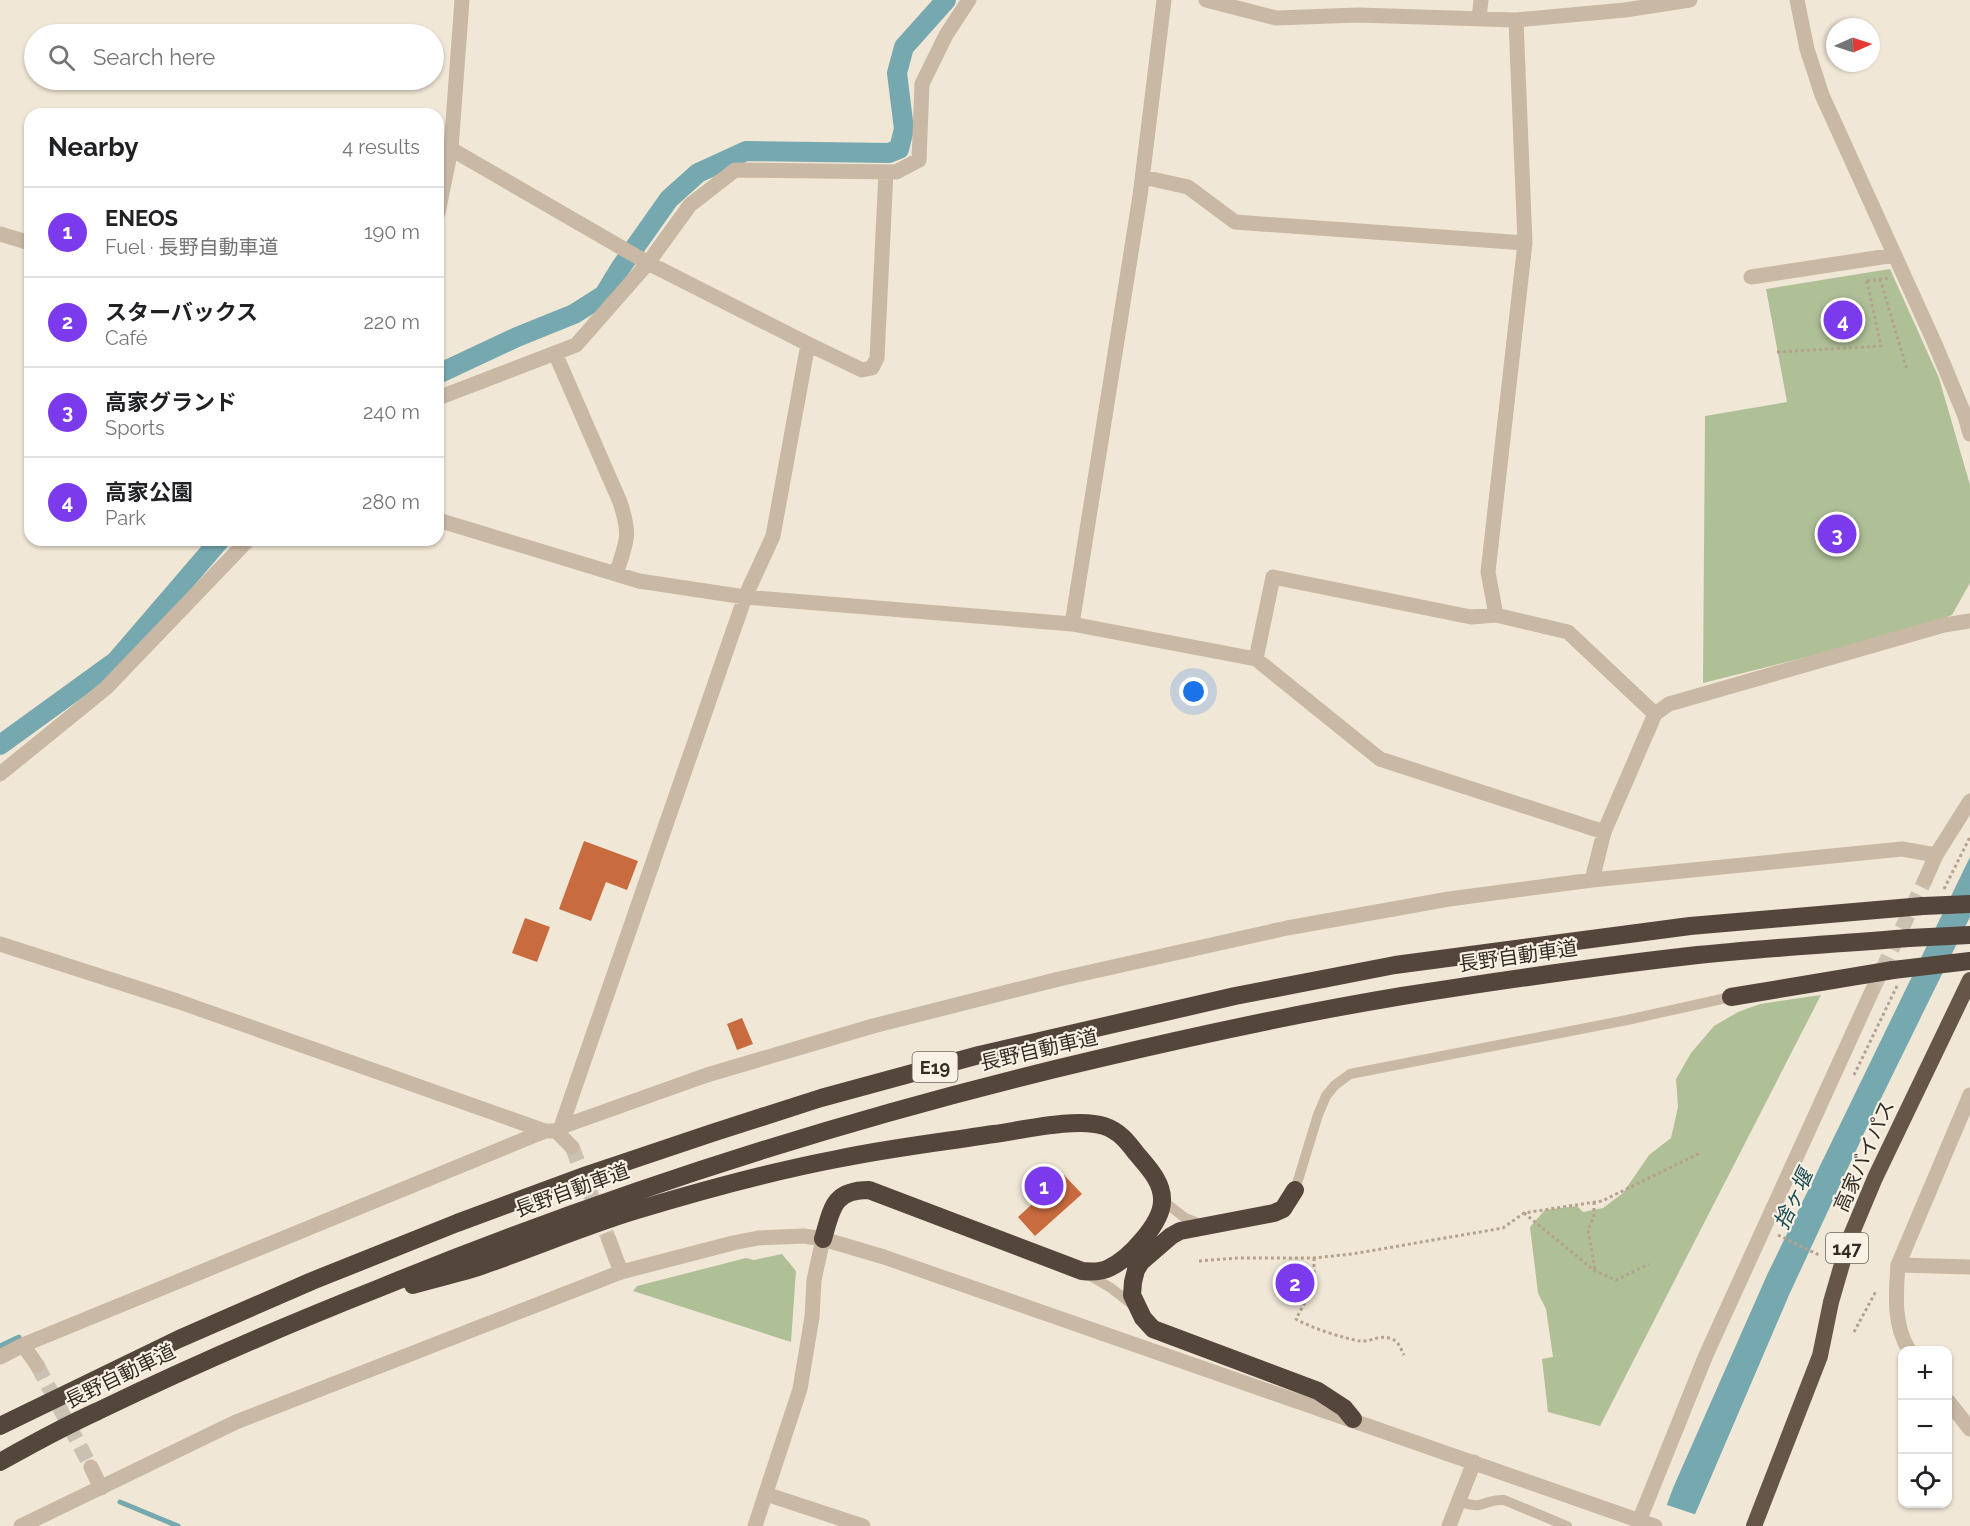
<!DOCTYPE html>
<meta charset="utf-8">
<style>
:root{--surface:#fff;--page:#f6f6f6;--text:#202124;--muted:#757577;--line:#e0e0e0;--accent:#7c3aed}
body{margin:0;font-family:Raleway,"Noto Sans JP",sans-serif;background:var(--page);color:var(--text)}
.controls{position:absolute;right:18px;bottom:18px;display:grid;overflow:hidden;border-radius:12px;box-shadow:0 2px 4px #0004}
.controls button{width:54px;height:54px;display:grid;place-items:center;padding:0;border:0;border-bottom:2px solid var(--line);background:var(--surface);color:var(--text);font:30px sans-serif}
.compass{position:absolute;left:1826px;top:18px;width:54px;height:54px;border-radius:50%;background:var(--surface);box-shadow:0 2px 4px #0004;rotate:87deg}
.you{position:absolute;left:1194px;top:692px;width:21px;height:21px;margin:-15px;border:4px solid #fff;border-radius:50%;background:#1a73e8;box-shadow:0 0 0 9px #1a73e833}
.badge{display:grid;place-items:center;width:39px;height:39px;border-radius:50%;background:var(--accent);color:#fff;font-size:20px;font-weight:700}
.pin{position:absolute;translate:-50% -50%;border:3px solid #fff;box-shadow:0 2px 6px #0006}
.list{margin:0;padding:0;list-style:none}
h2{display:flex;justify-content:space-between;align-items:center;height:78px;margin:0;padding:0 24px;font-size:26px}
h2 small{font-size:20px;font-weight:400;color:var(--muted)}
.list li{display:grid;grid-template-columns:39px 1fr auto;gap:18px;align-items:center;box-sizing:border-box;height:90px;padding:0 24px;border-top:2px solid var(--line)}
.list b{display:block;font-size:22px;white-space:nowrap}
.list p{margin:0;font-size:20px;white-space:nowrap;color:var(--muted)}
.list em{font-size:20px;font-style:normal;color:var(--muted)}
.icon{flex:none;width:33px;height:33px;fill:none;stroke:currentColor;stroke-width:2;stroke-linecap:round;stroke-linejoin:round}
.map{position:relative;flex:none;width:1970px;height:1526px;overflow:hidden}
.search{position:absolute;background:var(--surface);box-shadow:0 2px 4px #0004;left:24px;top:24px;width:420px;height:66px;display:flex;align-items:center;gap:15px;box-sizing:border-box;padding:0 21px;border-radius:33px;color:var(--muted);font-size:22px}
.panel{position:absolute;background:var(--surface);box-shadow:0 2px 4px #0004;left:24px;top:108px;width:420px;height:438px;border-radius:18px}
.map>svg:first-child{display:block}
.green{fill:#afc097}
.water{fill:#76a8af}
.pier{fill:#f1e7d7}
.lines{fill:none;stroke-linecap:round;stroke-linejoin:round}
.stream{stroke:#76a8af;stroke-width:5}
.canal{stroke:#76a8af;stroke-width:20}
.building{fill:#c86b3e}
.minor-tunnel{stroke:#cbc1b3;stroke-width:15;stroke-dasharray:15 8;stroke-linecap:butt}
.path{stroke:#b5a28e;stroke-width:3;stroke-dasharray:3 3;stroke-linecap:butt}
.service{stroke:#c9b8a3;stroke-width:10}
.minor{stroke:#c9b8a3;stroke-width:15}
.tertiary{stroke:#c9b8a3;stroke-width:15}
.trunk{stroke:#665549;stroke-width:16}
.motorway{stroke:#55463c;stroke-width:18}
.tertiary-bridge{stroke:#c9b8a3;stroke-width:15}
.motorway-bridge{stroke:#55463c;stroke-width:18}
.labels{text-anchor:middle;dominant-baseline:central;stroke-width:4.5;stroke-linejoin:round;paint-order:stroke}
.shield{fill:#f9f1e3;stroke:#6f665e;stroke-width:1.5}
.shield-label{font-size:18px;font-weight:bold;fill:#342b25}
.street-label{font-size:20px;fill:#342b25;stroke:#f9f1e3}
.water-label{font-size:21px;font-style:italic;fill:#1a4d56;stroke:#f9f1e3}
</style>
<div class="map">
<svg width="1970" height="1526" viewBox="0 0 1970 1526">
<rect width="100%" height="100%" fill="#f1e7d7"/>
<path class="green" d="M1890,269L1939,378L1970,485V583L1952,615L1910,631L1703,683L1705,416L1787,402L1766,289Z
M1821,995L1600,1426L1548,1412L1542,1359L1553,1357L1546,1309L1538,1293L1530,1227L1545,1210L1577,1206L1583,1212L1603,1208L1623,1193L1649,1155L1671,1138L1678,1107L1676,1079L1691,1053L1714,1026L1738,1012L1760,1004Z
M782,1254L796,1271L791,1342L633,1291L637,1286L746,1258L754,1260Z"/>
<path class="water" d="M1970,857V917L1866,1129L1789,1295L1690,1526H1659L1673,1488L1767,1275Z"/>
<path class="pier" d="M1664,1504L1697,1515L1693,1526H1656Z"/>
<g class="lines">
<path class="stream" d="M0,1346L19,1337
M120,1502L178,1526"/>
<path class="canal" d="M438,374L517,337L574,314L604,295L621,267L669,199L698,173L746,151L889,153L899,149L904,129L897,73L904,47L946,0
M0,745L116,661L220,540"/>
</g>
<path class="building" d="M584,841L638,861L627,890L606,882L591,921L559,909Z
M525,918L550,927L537,962L512,953Z
M742,1018L753,1044L737,1050L727,1024Z
M1064,1175L1082,1194L1035,1236L1018,1217Z"/>
<g class="lines">
<path class="minor-tunnel" d="M1872,991L1925,880
M572,1147L609,1240
M37,1365L91,1467"/>
<path class="path" d="M1880,279L1907,370
M1867,281L1889,278
M1777,352L1881,346L1866,277
M1944,889L1970,837
M1854,1075L1897,986
M1594,1202V1217L1588,1229L1595,1270
M1524,1213L1595,1271L1616,1280L1649,1264
M1778,1235L1821,1256
M1314,1258V1292L1304,1304L1296,1319C1308,1327 1346,1339 1360,1341C1370,1342 1379,1335 1389,1338C1398,1340 1400,1347 1404,1355
M1199,1261L1237,1258H1314L1352,1254L1503,1228L1524,1213L1602,1201L1700,1153
M1854,1332L1876,1291"/>
<path class="service" d="M1295,1190L1318,1115L1326,1096L1335,1085L1350,1074L1627,1020L1731,997
M1162,1200L1185,1218L1203,1225
M1087,1274L1111,1288L1134,1306
M1458,1502C1465,1503 1472,1506 1479,1505C1490,1503 1490,1499 1504,1500L1567,1526"/>
<path class="minor" d="M462,0L451,149L648,263L808,344L773,536L745,597L561,1127
M1206,0L1276,18L1358,15L1516,20L1625,10L1690,0
M1797,0L1807,49L1822,95L1935,344L1965,416L1970,434
M1479,18L1481,0
M1143,177L1188,187L1235,222L1525,243
M438,213L451,149
M0,234L30,243
M1751,277L1895,255
M808,344L862,370L872,368L877,358L886,172
M555,353L620,502C631,535 627,541 616,574
M438,398L576,345L648,263L690,205L735,170L896,172L919,160L922,84L946,35L969,0
M438,520L639,581L745,597L1072,624L1256,659L1380,759L1604,832
M1496,615L1488,572L1525,243L1516,20
M1072,624L1140,196L1164,0
M1256,659L1273,577L1471,617L1496,615L1568,632L1655,714
M0,774L106,688L248,540
M1592,880L1604,832L1655,714L1669,704L1944,625L1970,621
M1925,880L1936,855
M0,944L177,1001L545,1131
M556,1131L572,1147
M609,1240L621,1272
M1898,1265L1970,1267
M23,1345L37,1365
M0,1357L23,1345L545,1131H556L561,1127L707,1075L873,1026L1059,979L1287,928L1449,899L1592,880L1902,849L1936,855L1970,801
M91,1467L101,1488
M1639,1521L1706,1355L1872,991"/>
<path class="tertiary" d="M1909,1350C1893,1325 1896,1293 1898,1265L1970,1095
M1948,1401L1970,1429
M766,1494L863,1526
M21,1526L236,1422L621,1272L733,1243L758,1238L780,1237L804,1236L823,1239L884,1257L1646,1523
M755,1526L800,1389L812,1317L814,1280L823,1239
M1449,1526L1474,1462"/>
<path class="trunk" d="M1754,1526L1820,1356L1831,1302L1849,1240L1875,1178L1970,980"/>
<path class="motorway" d="M1731,997L1893,970
M1295,1190L1283,1209L1274,1213L1180,1231L1171,1236L1141,1262L1136,1270L1133,1282L1132,1295L1143,1318L1153,1329L1318,1391L1344,1408L1353,1419
M413,1285C433,1279 452,1275 472,1269C526,1251 579,1228 634,1211C700,1191 769,1172 837,1159C889,1148 942,1142 994,1134C1023,1130 1078,1117 1104,1126C1119,1131 1127,1141 1136,1153C1147,1166 1163,1182 1162,1201C1162,1223 1129,1259 1109,1268C1101,1272 1091,1272 1082,1271L869,1190C833,1190 832,1208 823,1239
M0,1426L179,1339L312,1281L457,1223L587,1175L712,1133L821,1098L979,1055L1235,996L1395,965L1690,926L1923,906
M0,1462C32,1444 65,1426 98,1411C191,1366 286,1325 382,1287C615,1192 853,1116 1097,1059C1198,1035 1300,1013 1402,996C1497,981 1593,967 1689,956C1762,948 1836,944 1909,938"/>
<path class="tertiary-bridge" d="M1646,1523L1655,1526"/>
<path class="motorway-bridge" d="M1923,906L1970,904
M1909,938L1970,935
M1893,970L1970,961"/>
</g>
<g class="labels">
<g class="shield">
<rect x="912.5" y="1052" width="45" height="30" rx="4.5"/>
<rect x="1826" y="1233" width="42" height="30" rx="4.5"/>
</g>
<g class="shield-label">
<text x="935" y="1067">E19</text>
<text x="1847" y="1248">147</text>
</g>
<g class="street-label">
<text transform="translate(1518 956) rotate(-8)">長野自動車道</text>
<text transform="translate(1039 1050) rotate(-13)">長野自動車道</text>
<text transform="translate(1864 1156) rotate(-66)">高家バイパス</text>
<text transform="translate(572 1190) rotate(-20)">長野自動車道</text>
<text transform="translate(120 1376) rotate(-26)">長野自動車道</text>
</g>
<g class="water-label">
<text transform="translate(1793 1199) rotate(-65)">捨ヶ堰</text>
</g>
</g>
</svg>
<div class="controls">
<button>+</button>
<button>−</button>
<button><svg class="icon" aria-label="locate" viewBox="0 0 24 24"><circle cx="12" cy="12" r="6"/><path d="M12 2v4M12 18v4M2 12h4M18 12h4"/></svg></button>
</div>
<svg class="compass" viewBox="-18 -18 36 36"><path d="M0-13l5 13h-10z" fill="#e53935"/><path d="M0 13l5-13h-10z" fill="#757577"/></svg>
<div class="you"></div>
<div class="pin badge" style="left:1044px;top:1186px">1</div>
<div class="pin badge" style="left:1295px;top:1283px">2</div>
<div class="pin badge" style="left:1837px;top:534px">3</div>
<div class="pin badge" style="left:1843px;top:320px">4</div>
<div class="search"><svg class="icon" aria-label="search" viewBox="0 0 24 24"><circle cx="10" cy="10" r="6"/><path d="M15 15l6 6"/></svg>Search here</div>
<section class="panel">
<h2>Nearby<small>4 results</small></h2>
<ul class="list">
<li><span class="badge">1</span><div><b>ENEOS</b><p>Fuel · 長野自動車道</p></div><em>190 m</em></li>
<li><span class="badge">2</span><div><b>スターバックス</b><p>Café</p></div><em>220 m</em></li>
<li><span class="badge">3</span><div><b>高家グランド</b><p>Sports</p></div><em>240 m</em></li>
<li><span class="badge">4</span><div><b>高家公園</b><p>Park</p></div><em>280 m</em></li>
</ul>
</section>
</div>
